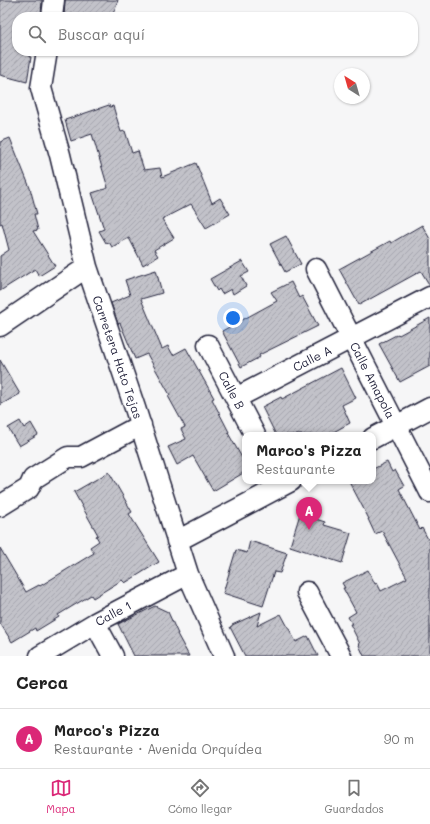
<!DOCTYPE html>
<html lang="es">
<meta charset="utf-8">
<style>
:root{--surface:#fff;--page:#f2f2f2;--text:#222;--muted:#767676;--line:#e0e0e0;--accent:#db2777}
body{margin:0;font-family:Mali,sans-serif;background:var(--page);color:var(--text)}
.compass{position:absolute;left:334px;top:68px;width:36px;height:36px;border-radius:50%;background:var(--surface);box-shadow:0 1px 3px #0004;rotate:323deg}
.you{position:absolute;left:233px;top:318px;width:14px;height:14px;margin:-10px;border:3px solid #fff;border-radius:50%;background:#1a73e8;box-shadow:0 0 0 6px #1a73e833}
.badge{display:grid;place-items:center;width:26px;height:26px;border-radius:50%;background:var(--accent);color:#fff;font-size:13px;font-weight:700}
.pin{position:absolute;translate:-50% -33px;filter:drop-shadow(0 1px 2px #0008)}
.pin::after{content:'';position:absolute;top:21px;width:14px;height:12px;background:inherit;clip-path:polygon(0 0,100% 0,50% 100%)}
.popup{position:absolute;left:242px;top:432px;width:134px;height:52px;box-sizing:border-box;display:grid;place-content:center;border-radius:8px;background:var(--surface);filter:drop-shadow(0 1px 3px #0005);font-size:13px;white-space:nowrap;color:var(--muted)}
.popup b{font-size:15px;color:var(--text)}
.popup::after{content:'';position:absolute;left:50%;top:100%;margin-left:-8px;border:8px solid transparent;border-top-color:var(--surface)}
.list{margin:0;padding:0;list-style:none}
h2{display:flex;justify-content:space-between;align-items:center;height:52px;margin:0;padding:0 16px;font-size:17px}
h2 small{font-size:13px;font-weight:400;color:var(--muted)}
.list li{display:grid;grid-template-columns:26px 1fr auto;gap:12px;align-items:center;box-sizing:border-box;height:60px;padding:0 16px;border-top:1px solid var(--line)}
.list b{display:block;font-size:15px;white-space:nowrap}
.list p{margin:0;font-size:13px;white-space:nowrap;color:var(--muted)}
.list em{font-size:13px;font-style:normal;color:var(--muted)}
.icon{flex:none;width:22px;height:22px;fill:none;stroke:currentColor;stroke-width:2;stroke-linecap:round;stroke-linejoin:round}
.map{position:relative;flex:none;width:430px;height:656px;overflow:hidden}
.search{position:absolute;background:var(--surface);box-shadow:0 1px 3px #0004;left:12px;right:12px;top:12px;height:44px;display:flex;align-items:center;gap:10px;box-sizing:border-box;padding:0 14px;border-radius:16px;color:var(--muted);font-size:15px}
.sheet{height:112px;background:var(--surface)}
nav{display:flex;justify-content:space-around;align-items:center;box-sizing:border-box;height:56px;border-top:1px solid var(--line);background:var(--surface);font-size:11px;color:var(--muted)}
nav a{display:grid;justify-items:center;gap:2px}
nav .on{color:var(--accent)}
.map>svg:first-child{display:block}
.building{fill:url(#building-hatch);stroke:#22223b}
.lines{fill:none;stroke-linecap:round;stroke-linejoin:round}
.minor-casing{stroke:#22223b;stroke-width:23}
.minor{stroke:#fff;stroke-width:20}
.labels{text-anchor:middle;dominant-baseline:central;stroke-width:3.5;stroke-linejoin:round;paint-order:stroke}
.street-label{font-size:12px;fill:#22223b;stroke:#fff}
</style>
<div class="map">
<svg width="430" height="656" viewBox="0 0 430 656">
<defs>
<pattern id="building-hatch" width="6" height="6" patternUnits="userSpaceOnUse"><rect width="6" height="6" fill="#c2c2c9"/><path d="M-1 1l2-2M0 6l6-6M5 7l2-2" fill="none" stroke="#a6a6ae"/></pattern>
</defs>
<rect width="100%" height="100%" fill="#f6f6f7"/>
<filter id="ink" filterUnits="userSpaceOnUse"><feTurbulence type="fractalNoise" baseFrequency=".025" numOctaves="2"/><feDisplacementMap in="SourceGraphic" scale="8" xChannelSelector="R" yChannelSelector="G"/><feConvolveMatrix kernelMatrix="1 2 1 2 8 2 1 2 1" color-interpolation-filters="sRGB"/></filter>
<g filter="url(#ink)">
<path class="building" d="M0,0H42L41,17H17V51H30L29,57H31L27,82L0,75Z
M65,0H118L112,17H64Z
M109,105L110,107L113,106L121,132L125,131L132,153L138,151L144,170L160,168L162,177L196,163L212,203L220,198L230,214L206,228L191,204L162,219L174,238L154,250L158,256L143,265L129,238L112,247L109,242L106,243L99,231L104,229L92,193L108,188L92,134L71,141L65,120Z
M10,138L30,188L37,214H34L38,230L33,231L55,266L39,276L35,269L0,291V256L9,250L2,223L0,224V142Z
M422,225L430,239V286L421,271L359,305L339,269L390,241L391,243Z
M286,236L301,264L285,272L270,244Z
M242,261L249,272L241,276L246,286L233,294L231,289L222,294L219,289L217,291L210,279Z
M156,270L162,293L141,299L162,349L168,346L173,355L186,348L214,398L212,399L229,432L228,433L245,463V472L213,491L193,456L177,465L168,447L186,439L181,429L185,427L168,396L170,395L147,354L135,359L120,323L118,324L111,303L130,295L125,280Z
M291,282L299,298L302,296L318,326L259,355L260,357L241,367L222,331L277,301L271,292Z
M430,318V366L400,382L379,344L398,334L399,335Z
M0,360L20,394L0,405Z
M341,368L356,398L342,405L350,423L328,435H276L262,407L281,397L282,399Z
M20,421L24,428L31,423L38,435L19,446L8,428Z
M387,462L392,472L395,470L404,486L399,489L420,530L422,528L430,543V656H364L359,645L360,644L350,624H352L348,617L356,612L343,588H345L342,583L368,570L375,584L377,583L381,591L407,578L382,531L375,534L368,519H369L349,481H373V469Z
M109,472L132,512L129,514L159,562L125,583L122,580L93,598L91,595L58,615L59,617L36,631L35,628L12,642L0,623V548L26,592L39,585L40,586L94,553L90,547L99,541L96,536L98,535L74,492Z
M300,514L325,522L324,525L351,533L342,563L290,546Z
M250,541L287,553L280,573L274,572L263,606L223,593L236,550L247,553Z
M155,606L168,612L178,634H177L189,656H134L118,624Z
M261,612L257,626L281,614L296,642L308,636L318,656H245L230,627L232,626V625Z"/>
<g class="lines">
<g class="minor-casing">
<path id="minor" d="M52,17L54,0
M47,51L41,88L60,155L87,267L135,408L188,574L224,656
M316,269L430,492
M0,326L87,267
M208,345L255,435
M236,398L430,297
M373,438L430,408
M0,506L29,488L33,479L68,457H81L141,425
M177,541L291,481
M307,592L341,656
M95,623L113,656
M40,656L95,623L188,574"/>
</g>
<use href="#minor" class="minor"/>
</g>
</g>
<g class="labels">
<g class="street-label">
<text transform="translate(118 357) rotate(71)">Carretera Hato Tejas</text>
<text transform="translate(312 358) rotate(-27)">Calle A</text>
<text transform="translate(373 380) rotate(63)">Calle Amapola</text>
<text transform="translate(232 390) rotate(62)">Calle B</text>
<text transform="translate(113 613) rotate(-28)">Calle 1</text>
</g>
</g>
</svg>
<svg class="compass" viewBox="-18 -18 36 36"><path d="M0-13l5 13h-10z" fill="#e53935"/><path d="M0 13l5-13h-10z" fill="#767676"/></svg>
<div class="you"></div>
<div class="pin badge" style="left:309px;top:530px">A</div>
<div class="popup"><b>Marco's Pizza</b>Restaurante</div>
<div class="search"><svg class="icon" aria-label="search" viewBox="0 0 24 24"><circle cx="10" cy="10" r="6"/><path d="M15 15l6 6"/></svg>Buscar aquí</div>
</div>
<section class="sheet">
<h2>Cerca<small></small></h2>
<ul class="list">
<li><span class="badge">A</span><div><b>Marco's Pizza</b><p>Restaurante · Avenida Orquídea</p></div><em>90 m</em></li>
</ul>
</section>
<nav>
<a class="on"><svg class="icon" aria-label="map" viewBox="0 0 24 24"><path d="M3 6l6-2 6 2 6-2v14l-6 2-6-2-6 2zM9 4v14M15 6v14"/></svg>Mapa</a>
<a><svg class="icon" aria-label="directions" viewBox="0 0 24 24"><path d="M12 3l9 9-9 9-9-9zM9 14v-3h6M13 9l2 2-2 2"/></svg>Cómo llegar</a>
<a><svg class="icon" aria-label="saved" viewBox="0 0 24 24"><path d="M7 4h10v16l-5-4-5 4z"/></svg>Guardados</a>
</nav>
